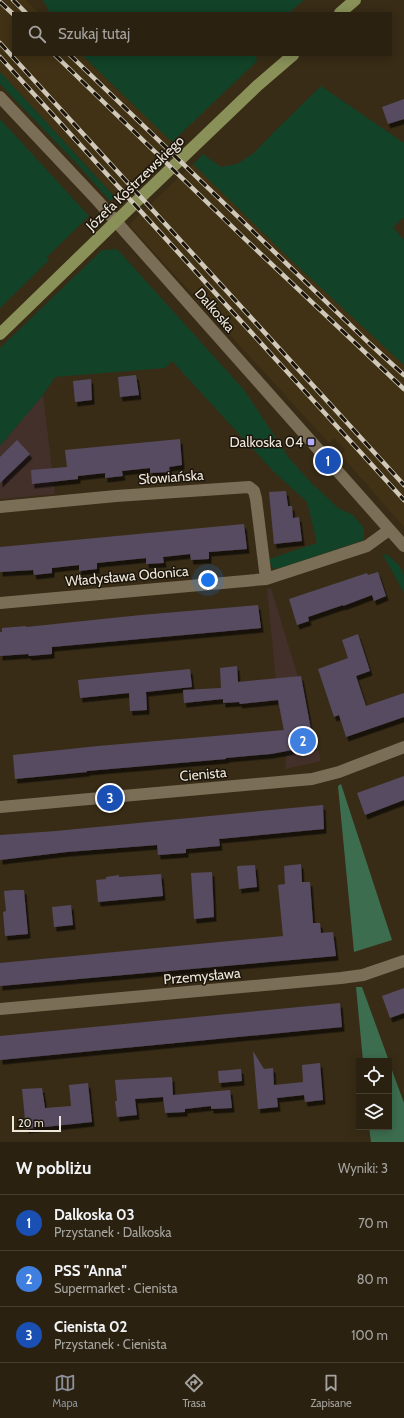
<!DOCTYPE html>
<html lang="pl">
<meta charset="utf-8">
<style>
:root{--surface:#2a2110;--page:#322919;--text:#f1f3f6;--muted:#a5a39f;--line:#463e30;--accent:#8c9099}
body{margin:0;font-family:Cabin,sans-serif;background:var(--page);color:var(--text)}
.controls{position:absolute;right:12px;bottom:12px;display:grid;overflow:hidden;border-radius:0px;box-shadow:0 2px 10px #0003}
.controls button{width:36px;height:36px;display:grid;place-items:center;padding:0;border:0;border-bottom:1px solid var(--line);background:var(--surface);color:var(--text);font:20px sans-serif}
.scale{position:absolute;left:12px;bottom:10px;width:49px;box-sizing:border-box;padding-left:4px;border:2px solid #efe8da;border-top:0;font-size:11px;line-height:14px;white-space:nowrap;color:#efe8da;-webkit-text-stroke:3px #1b150c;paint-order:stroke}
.you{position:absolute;left:208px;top:580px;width:14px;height:14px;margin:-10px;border:3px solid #fff;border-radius:50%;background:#1a73e8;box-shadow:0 0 0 6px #1a73e833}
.badge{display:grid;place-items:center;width:26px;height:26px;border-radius:50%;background:var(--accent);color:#fff;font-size:13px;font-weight:700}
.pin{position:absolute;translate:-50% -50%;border:2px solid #fff;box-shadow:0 1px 4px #0006}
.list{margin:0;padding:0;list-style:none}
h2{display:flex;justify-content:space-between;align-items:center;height:52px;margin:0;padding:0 16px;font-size:17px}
h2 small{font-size:13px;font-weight:400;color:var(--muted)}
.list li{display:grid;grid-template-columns:26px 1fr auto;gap:12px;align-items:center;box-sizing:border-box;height:56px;padding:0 16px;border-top:1px solid var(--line)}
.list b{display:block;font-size:15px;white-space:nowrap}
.list p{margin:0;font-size:13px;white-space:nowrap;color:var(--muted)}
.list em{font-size:13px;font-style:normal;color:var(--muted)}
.icon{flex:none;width:22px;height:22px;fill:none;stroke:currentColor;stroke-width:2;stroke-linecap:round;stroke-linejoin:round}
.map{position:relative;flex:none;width:404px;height:1142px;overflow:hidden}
.search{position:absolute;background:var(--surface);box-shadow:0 2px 10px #0003;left:12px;right:12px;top:12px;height:44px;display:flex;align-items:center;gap:10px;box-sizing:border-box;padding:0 14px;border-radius:0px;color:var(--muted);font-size:15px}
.sheet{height:220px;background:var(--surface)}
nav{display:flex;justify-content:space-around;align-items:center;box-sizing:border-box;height:56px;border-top:1px solid var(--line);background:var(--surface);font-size:11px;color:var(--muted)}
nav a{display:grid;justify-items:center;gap:2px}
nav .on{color:var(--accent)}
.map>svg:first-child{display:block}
.commercial{fill:#43302a}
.built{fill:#413215}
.green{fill:#124328}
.forest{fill:#3d6d4f}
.building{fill:#574b61;filter:url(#shadow)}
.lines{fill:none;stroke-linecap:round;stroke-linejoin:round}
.minor{stroke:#7b6e56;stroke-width:12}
.major{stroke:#899159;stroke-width:12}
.rail-casing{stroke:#d0c9b9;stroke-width:4.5}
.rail{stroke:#1b150c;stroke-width:3;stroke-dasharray:9;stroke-linecap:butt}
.poi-dot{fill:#b4acf9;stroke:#1b150c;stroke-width:1.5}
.labels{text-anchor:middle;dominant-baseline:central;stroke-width:3;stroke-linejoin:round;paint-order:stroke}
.street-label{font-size:14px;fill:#efe8da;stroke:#1b150c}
.poi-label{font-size:14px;fill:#efe8da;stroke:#1b150c;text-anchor:end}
</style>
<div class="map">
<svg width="404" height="1142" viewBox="0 0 404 1142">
<defs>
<filter id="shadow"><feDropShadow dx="2.5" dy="4.5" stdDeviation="0" flood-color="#0009"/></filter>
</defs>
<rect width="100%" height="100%" fill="#382c16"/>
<path class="commercial" d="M43,395L55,494L0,499V446Z
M271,588L309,713L321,761L285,769L287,751L278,700L267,589Z"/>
<path class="built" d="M0,0H26L39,13H13V55H82L172,142L115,197L0,72Z
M193,164L293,262L404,365V527L341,455L346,450L334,438L329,443L129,225Z"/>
<path class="green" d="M43,0H304L289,13H50Z
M82,55H255L256,56L258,55L256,57L257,61L172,142Z
M0,72L115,197L110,201L78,165L0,84Z
M321,86L404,143V217L393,227L404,240V365L293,262L193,164L203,154L221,167L237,164L254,153L271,135Z
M0,119L89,216L47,257L49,260L0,308Z
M117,249L245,391L289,458L314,486L316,487L338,508L353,515L364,528V540L283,567L275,569L272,567L269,559L317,543L307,502L274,472L172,361L165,368L55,377L43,395L0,446V348L102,250Z
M382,553C391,556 402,566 404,576C404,581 404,587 404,593Z"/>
<path class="forest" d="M341,784L392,940L354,952L338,786Z
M356,987H362L389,1061H363Z
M389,1062L404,1103V1142H371L369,1127H389Z"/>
<path class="building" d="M404,99V119L388,124L382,107Z
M136,375L139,395L120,397L118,377Z
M91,379L92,400L75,402L73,381Z
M180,439L182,465L169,467L170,472L150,473V468L122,471L123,476L105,478V473L78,476V479L32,484L31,470L67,467L65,450Z
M17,440L30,454L0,483V457Z
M286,491L288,506H292L293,518L299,517L302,541L274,544L269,492Z
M244,524L247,549L209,552V559L191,560L190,554L163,557L164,563L146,564V558L97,563V569L79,571V565L52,568V573L34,575L33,570L0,572V547Z
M378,572L386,596L374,601L372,595L343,606V605L308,617L309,621L297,625L289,599L367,573L368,575Z
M258,605L261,628L52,647V654L29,656L28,654L0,656V632H2V628L26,626V627L141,615Z
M358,634L370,671L356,676L366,706L404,693V717L346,737L339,715L334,717L318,669L348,658L342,640Z
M237,666L238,682L301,676L314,746L271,754L226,758V759L87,771V772L15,779L13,755L98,746L284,730L278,700L240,704L239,702L223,703V699L184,703L183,690L221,688L220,668Z
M190,669L192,687L146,692L147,710L130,711L129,693L80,698L78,680Z
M404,776V800L365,815L357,793Z
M323,805L324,829L219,839L220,846L186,849V853L158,855L157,845L67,852L0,860V835L56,831Z
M301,864L302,882H310L313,923H320L321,933L333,932L336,956L0,986V963L283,936L278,885L285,884L284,866Z
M255,865L257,887L239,889L237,866Z
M212,872L214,917L194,919L191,873Z
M161,874L163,896L98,902L96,880L106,879V877L119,875V877Z
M14,890H24L28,934L5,936L3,912L6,911L4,891Z
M71,905L73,925L54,927L52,907Z
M404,988V1013L390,1018L382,996Z
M340,1003L342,1027L0,1060V1036Z
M253,1051L264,1069L273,1068L274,1085L303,1082L302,1065L320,1063L323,1100L305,1102L304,1095L277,1098L278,1107L258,1109Z
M241,1069L242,1081L219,1083L218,1071Z
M172,1077L173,1095L230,1090L232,1108L211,1109V1106L185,1109V1112L165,1113L163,1097L135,1099L137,1115L117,1117L115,1101H117L115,1080Z
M88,1083L92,1122L26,1129L22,1089L42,1088L45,1108L71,1106L69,1085Z"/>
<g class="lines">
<path class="minor" d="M0,97L97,200L404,546
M0,507L116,496L249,487L254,491L256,499L266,579
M0,603L266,579L367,546L389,530
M0,807L312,779L339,772L404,747
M0,1009L341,978L363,975L404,961"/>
<path class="major" d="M340,13L355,0
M0,334L138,200L257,86L293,55"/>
<g class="rail-casing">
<path id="rail" d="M13,0L26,13
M0,2L13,14
M0,43L404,485
M55,55L246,240L404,389
M70,55L370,344L404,375
M0,57L404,500"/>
</g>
<use href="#rail" class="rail"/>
</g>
<rect class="poi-dot" x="307" y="438" width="8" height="8" rx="2"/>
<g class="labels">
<g class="street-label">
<text transform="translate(135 183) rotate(-44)">Józefa Kostrzewskiego</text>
<text transform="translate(215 310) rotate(49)">Dalkoska</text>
<text transform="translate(171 477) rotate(-4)">Słowiańska</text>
<text transform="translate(127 576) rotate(-5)">Władysława Odonica</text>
<text transform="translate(203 774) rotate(-5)">Cienista</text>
<text transform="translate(202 976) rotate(-5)">Przemysława</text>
</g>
<g class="poi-label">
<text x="303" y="442">Dalkoska 04</text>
</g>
</g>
</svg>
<div class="controls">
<button><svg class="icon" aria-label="locate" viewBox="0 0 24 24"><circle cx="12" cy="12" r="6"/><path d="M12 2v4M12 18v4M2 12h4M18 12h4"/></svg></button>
<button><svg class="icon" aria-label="layers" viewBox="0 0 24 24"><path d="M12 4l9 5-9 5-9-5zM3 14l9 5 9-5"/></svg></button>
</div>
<div class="scale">20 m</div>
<div class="you"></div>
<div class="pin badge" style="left:328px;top:461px;background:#1a4fb4">1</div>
<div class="pin badge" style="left:303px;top:741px;background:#3f7fe0">2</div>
<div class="pin badge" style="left:110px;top:798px;background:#1a4fb4">3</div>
<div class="search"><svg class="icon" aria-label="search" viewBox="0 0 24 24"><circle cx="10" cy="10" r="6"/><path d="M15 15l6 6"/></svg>Szukaj tutaj</div>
</div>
<section class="sheet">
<h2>W pobliżu<small>Wyniki: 3</small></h2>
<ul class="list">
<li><span class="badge" style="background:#1a4fb4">1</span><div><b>Dalkoska 03</b><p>Przystanek · Dalkoska</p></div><em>70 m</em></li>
<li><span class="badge" style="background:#3f7fe0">2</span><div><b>PSS &quot;Anna&quot;</b><p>Supermarket · Cienista</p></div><em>80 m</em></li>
<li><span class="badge" style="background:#1a4fb4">3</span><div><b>Cienista 02</b><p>Przystanek · Cienista</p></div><em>100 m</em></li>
</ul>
</section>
<nav>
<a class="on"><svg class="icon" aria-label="map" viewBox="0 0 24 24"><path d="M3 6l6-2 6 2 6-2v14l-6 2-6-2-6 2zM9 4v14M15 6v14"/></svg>Mapa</a>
<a><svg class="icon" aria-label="directions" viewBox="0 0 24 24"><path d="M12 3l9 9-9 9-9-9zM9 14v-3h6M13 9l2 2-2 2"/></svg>Trasa</a>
<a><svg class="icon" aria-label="saved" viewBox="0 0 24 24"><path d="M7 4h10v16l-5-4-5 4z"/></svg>Zapisane</a>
</nav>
